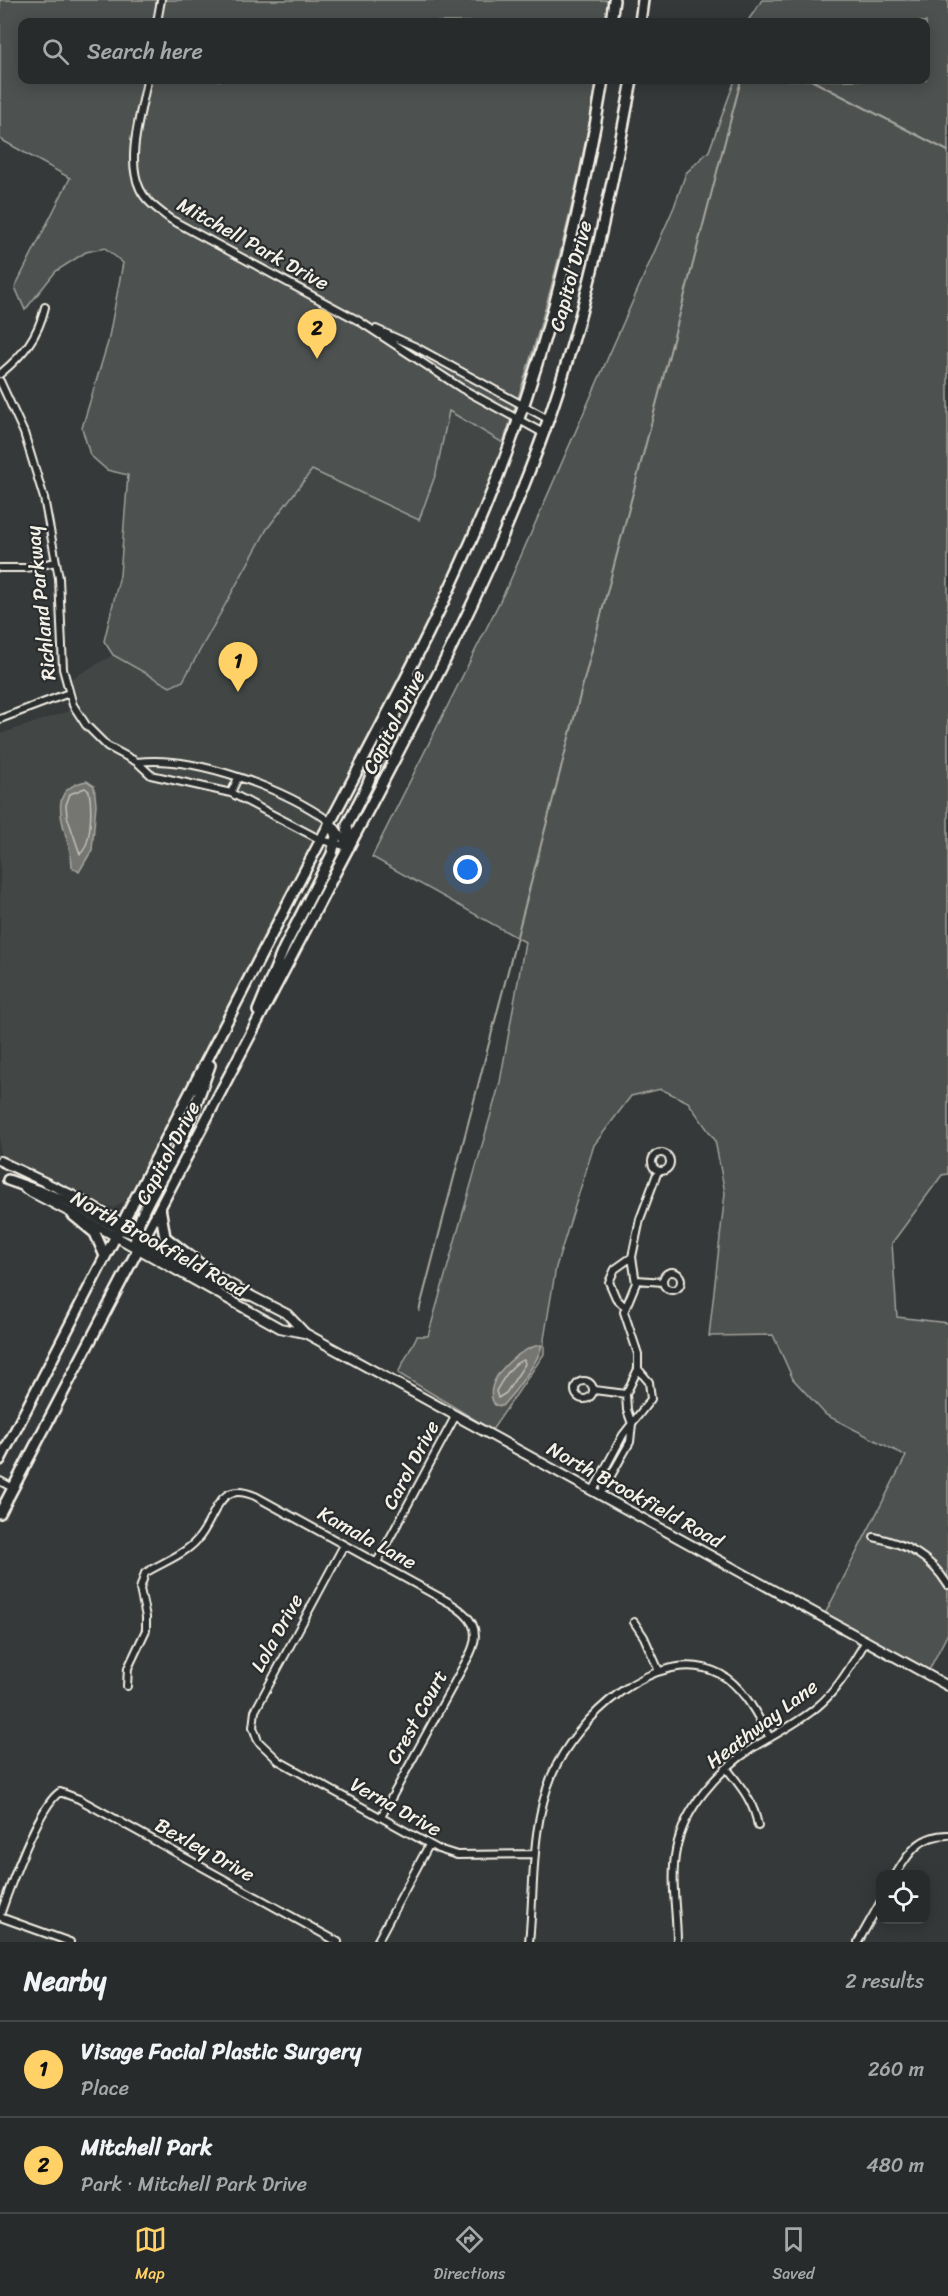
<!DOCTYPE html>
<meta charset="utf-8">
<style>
:root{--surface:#282b2b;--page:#303333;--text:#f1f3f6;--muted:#a5a7a9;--line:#444747;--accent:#ffd166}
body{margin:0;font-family:Sriracha,sans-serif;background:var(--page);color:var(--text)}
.controls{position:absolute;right:18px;bottom:18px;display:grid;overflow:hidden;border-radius:12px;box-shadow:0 3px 15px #0003}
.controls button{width:54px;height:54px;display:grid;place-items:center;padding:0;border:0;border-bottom:2px solid var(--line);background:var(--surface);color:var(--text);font:30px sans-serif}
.you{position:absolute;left:468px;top:870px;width:21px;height:21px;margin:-15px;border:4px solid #fff;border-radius:50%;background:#1a73e8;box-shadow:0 0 0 9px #1a73e833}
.badge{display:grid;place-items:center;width:39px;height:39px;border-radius:50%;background:var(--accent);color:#111;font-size:20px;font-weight:700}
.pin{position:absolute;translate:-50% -50px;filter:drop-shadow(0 2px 3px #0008)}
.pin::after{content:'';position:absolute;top:32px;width:21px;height:18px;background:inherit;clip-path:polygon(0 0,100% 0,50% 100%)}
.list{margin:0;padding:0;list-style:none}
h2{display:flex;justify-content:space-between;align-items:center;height:78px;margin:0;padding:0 24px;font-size:26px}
h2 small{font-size:20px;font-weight:400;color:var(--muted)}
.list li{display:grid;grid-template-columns:39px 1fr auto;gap:18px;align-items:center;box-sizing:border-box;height:96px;padding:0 24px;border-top:2px solid var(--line)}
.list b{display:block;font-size:22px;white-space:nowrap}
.list p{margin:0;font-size:20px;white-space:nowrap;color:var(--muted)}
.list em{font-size:20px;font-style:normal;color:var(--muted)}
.icon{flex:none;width:33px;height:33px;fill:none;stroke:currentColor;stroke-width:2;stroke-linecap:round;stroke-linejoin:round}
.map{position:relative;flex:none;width:948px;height:1942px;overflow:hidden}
.search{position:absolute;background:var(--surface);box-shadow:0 3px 15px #0003;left:18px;right:18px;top:18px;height:66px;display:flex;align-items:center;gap:15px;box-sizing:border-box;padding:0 21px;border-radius:12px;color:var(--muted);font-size:22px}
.sheet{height:270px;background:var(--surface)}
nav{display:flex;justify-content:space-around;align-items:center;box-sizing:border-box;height:84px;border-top:2px solid var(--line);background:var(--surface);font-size:16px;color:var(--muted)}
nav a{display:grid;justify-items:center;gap:3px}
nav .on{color:var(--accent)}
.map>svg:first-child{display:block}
.built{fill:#434645}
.green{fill:#4e514f;stroke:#a1a19c;stroke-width:1.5}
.water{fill:#757572;stroke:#a8a7a1;stroke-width:1.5}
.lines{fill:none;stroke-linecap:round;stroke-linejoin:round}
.shore{stroke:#c1bfb9;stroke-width:1.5}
.stream{stroke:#a8a7a1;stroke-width:2}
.minor-casing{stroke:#f4f1e8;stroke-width:10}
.tertiary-casing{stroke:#f4f1e8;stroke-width:12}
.primary-casing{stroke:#f4f1e8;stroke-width:14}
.minor{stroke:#2a2d2e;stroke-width:6}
.tertiary{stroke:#2a2d2e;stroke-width:8}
.primary{stroke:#2a2d2e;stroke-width:9}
.labels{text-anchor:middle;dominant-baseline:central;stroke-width:4.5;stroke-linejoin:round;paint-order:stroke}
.street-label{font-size:20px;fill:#f4f1e8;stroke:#2a2d2e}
</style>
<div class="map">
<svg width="948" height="1942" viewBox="0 0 948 1942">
<rect width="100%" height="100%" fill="#363939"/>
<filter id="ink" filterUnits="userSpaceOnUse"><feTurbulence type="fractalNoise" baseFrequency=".0167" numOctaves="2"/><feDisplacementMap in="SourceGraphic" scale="12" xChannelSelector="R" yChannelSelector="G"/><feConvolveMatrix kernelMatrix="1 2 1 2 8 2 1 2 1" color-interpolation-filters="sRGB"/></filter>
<g filter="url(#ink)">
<path class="built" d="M449,411L503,443L472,523L402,674L125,1201L114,1208L105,1205L0,1155V734L81,707L71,679L113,655L169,687L267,529L313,470L419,519L436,473Z"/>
<path class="green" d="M0,0H608L605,22H22V80H597C576,204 544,324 503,443L449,411L436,473L419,520L312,470L267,529L183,681L170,687L113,655L104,641L120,575L128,475L107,470L90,455L82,428L108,342L123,263L105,248L86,252L56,271L25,310L15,287L70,178L0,139Z
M762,0H948V1174L942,1175L892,1243L897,1317L948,1323V1633L929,1670L825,1614L906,1456L826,1415L793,1379L773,1335L709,1336L725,1193L715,1140L688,1102L661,1089L631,1096L594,1145L556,1267L544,1339V1354L492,1430L398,1373L417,1336H428L500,1082L525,942L372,857L509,583L674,207L686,173L709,151L735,80H926V22H747Z"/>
<path class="water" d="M87,781L94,786L96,804L92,850L79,872L72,867C72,835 38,790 87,781Z
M542,1345C538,1363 515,1392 502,1406L495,1405C479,1382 520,1346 542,1345Z"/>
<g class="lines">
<path class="shore" d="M85,788L89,791C92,806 92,845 80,854L67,816L66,805L70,794Z
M524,1360L525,1364L506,1393L498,1398L496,1391C502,1381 512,1362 524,1360Z"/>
<path class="stream" d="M811,80L948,151
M419,1311L741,80"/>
<g class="minor-casing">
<path id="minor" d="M157,22L161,0
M147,80C142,112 125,158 140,189C146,202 159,210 170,219L359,321L461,388L543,433
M376,329L414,346L548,419
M0,374C23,355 38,337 45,307
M0,381L24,433L44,498L59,578L63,669L73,705L86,725L107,746L137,762L151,775L231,793L321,840L349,847
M0,568H26L56,562
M0,719L69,693
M137,762C193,755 283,788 329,821C337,827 343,839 348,847
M231,793L238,778
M652 1162a9 9 0 1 1 18 0a9 9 0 1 1-18 0Z
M663 1281a9 9 0 1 1 18 0a9 9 0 1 1-18 0Z
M637,1280L663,1282
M625,1307L616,1298L609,1282L615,1269L632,1257
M575 1390a9 9 0 1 1 18 0a9 9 0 1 1-18 0Z
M594,1390L626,1394
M0,1481L13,1488
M593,1491L623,1435L651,1399L649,1382L638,1369
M600,1495L630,1442L632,1424L627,1410L626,1394L638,1369V1354L624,1312L636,1283L632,1257L640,1219L658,1171
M874,1537C906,1544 930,1556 948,1585
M344,1545L255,1711L253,1727L258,1741L279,1761L438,1849L457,1855L535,1854
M377,1562L456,1415
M634,1622L644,1637L659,1671
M127,1686L128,1668L146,1630V1617L140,1589L145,1573C161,1563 184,1555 197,1540C217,1518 216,1479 255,1496L450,1603C471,1616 482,1629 470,1654L381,1817
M727,1769C742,1788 754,1802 758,1826
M896,1874C909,1852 920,1835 948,1835
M0,1915C9,1889 39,1805 60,1792L79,1799L338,1942
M0,1917L70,1942
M377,1942L429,1845
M529,1942C535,1886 530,1828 552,1775C574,1721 657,1641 720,1674C744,1687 757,1715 770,1738
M677,1942C677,1911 670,1881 676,1850C684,1808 717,1772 751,1749C773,1735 797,1724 817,1707C838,1690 852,1664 866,1641
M858,1942L880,1903"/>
</g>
<g class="tertiary-casing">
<path id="tertiary" d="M0,1161L72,1195L199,1267
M25,1189L104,1230L280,1328L304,1333
M212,1274L236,1287
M246,1293L287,1314L305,1333L948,1686"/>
</g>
<g class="primary-casing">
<path id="primary" d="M611,22L614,0
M640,22L643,0
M349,847L347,825L366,788L410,677
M258,1011L284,948L332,854L336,836L330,822
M8,1180L64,1200L120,1229L141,1236
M160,1207L165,1237L217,1277
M73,1215L95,1233L105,1256
M135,1242L217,1284L249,1295
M137,1250C128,1223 165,1176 177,1150C189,1123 200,1094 210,1065
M0,1460C97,1273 194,1086 290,899C356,771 428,645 484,511C541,373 579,227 603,80
M0,1513C110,1300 223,1088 334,875C410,730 488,587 544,432C585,317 610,199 632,80"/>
</g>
<use href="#minor" class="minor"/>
<use href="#tertiary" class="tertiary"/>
<use href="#primary" class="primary"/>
</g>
</g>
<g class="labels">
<g class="street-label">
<text transform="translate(253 244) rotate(29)">Mitchell Park Drive</text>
<text transform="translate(571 276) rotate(-75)">Capitol Drive</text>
<text transform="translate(41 603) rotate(-96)">Richland Parkway</text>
<text transform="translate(394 722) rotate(-63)">Capitol Drive</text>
<text transform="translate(168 1153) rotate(-62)">Capitol Drive</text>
<text transform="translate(159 1244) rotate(29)">North Brookfield Road</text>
<text transform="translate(411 1465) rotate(-62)">Carol Drive</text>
<text transform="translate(635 1495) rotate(29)">North Brookfield Road</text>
<text transform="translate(367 1538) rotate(29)">Kamala Lane</text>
<text transform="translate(277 1633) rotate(-61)">Lola Drive</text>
<text transform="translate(417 1717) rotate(-61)">Crest Court</text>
<text transform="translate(762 1724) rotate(-37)">Heathway Lane</text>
<text transform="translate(396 1807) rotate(29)">Verna Drive</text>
<text transform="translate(205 1850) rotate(29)">Bexley Drive</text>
</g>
</g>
</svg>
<div class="controls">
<button><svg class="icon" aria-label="locate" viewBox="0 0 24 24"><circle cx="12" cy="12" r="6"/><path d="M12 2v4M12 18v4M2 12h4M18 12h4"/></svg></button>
</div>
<div class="you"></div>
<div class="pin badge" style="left:238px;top:692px">1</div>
<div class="pin badge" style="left:317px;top:359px">2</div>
<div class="search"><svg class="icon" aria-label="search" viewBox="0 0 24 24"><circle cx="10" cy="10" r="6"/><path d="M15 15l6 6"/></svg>Search here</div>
</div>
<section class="sheet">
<h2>Nearby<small>2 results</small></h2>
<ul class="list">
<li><span class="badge">1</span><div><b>Visage Facial Plastic Surgery</b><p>Place</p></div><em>260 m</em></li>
<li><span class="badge">2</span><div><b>Mitchell Park</b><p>Park · Mitchell Park Drive</p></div><em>480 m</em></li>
</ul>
</section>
<nav>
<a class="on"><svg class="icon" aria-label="map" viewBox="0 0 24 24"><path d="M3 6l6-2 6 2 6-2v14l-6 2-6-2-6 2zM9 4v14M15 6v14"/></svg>Map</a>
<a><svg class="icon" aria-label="directions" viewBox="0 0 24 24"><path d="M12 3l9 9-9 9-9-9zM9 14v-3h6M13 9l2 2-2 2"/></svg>Directions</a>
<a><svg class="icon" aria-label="saved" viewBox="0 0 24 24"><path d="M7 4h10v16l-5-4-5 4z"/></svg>Saved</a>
</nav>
